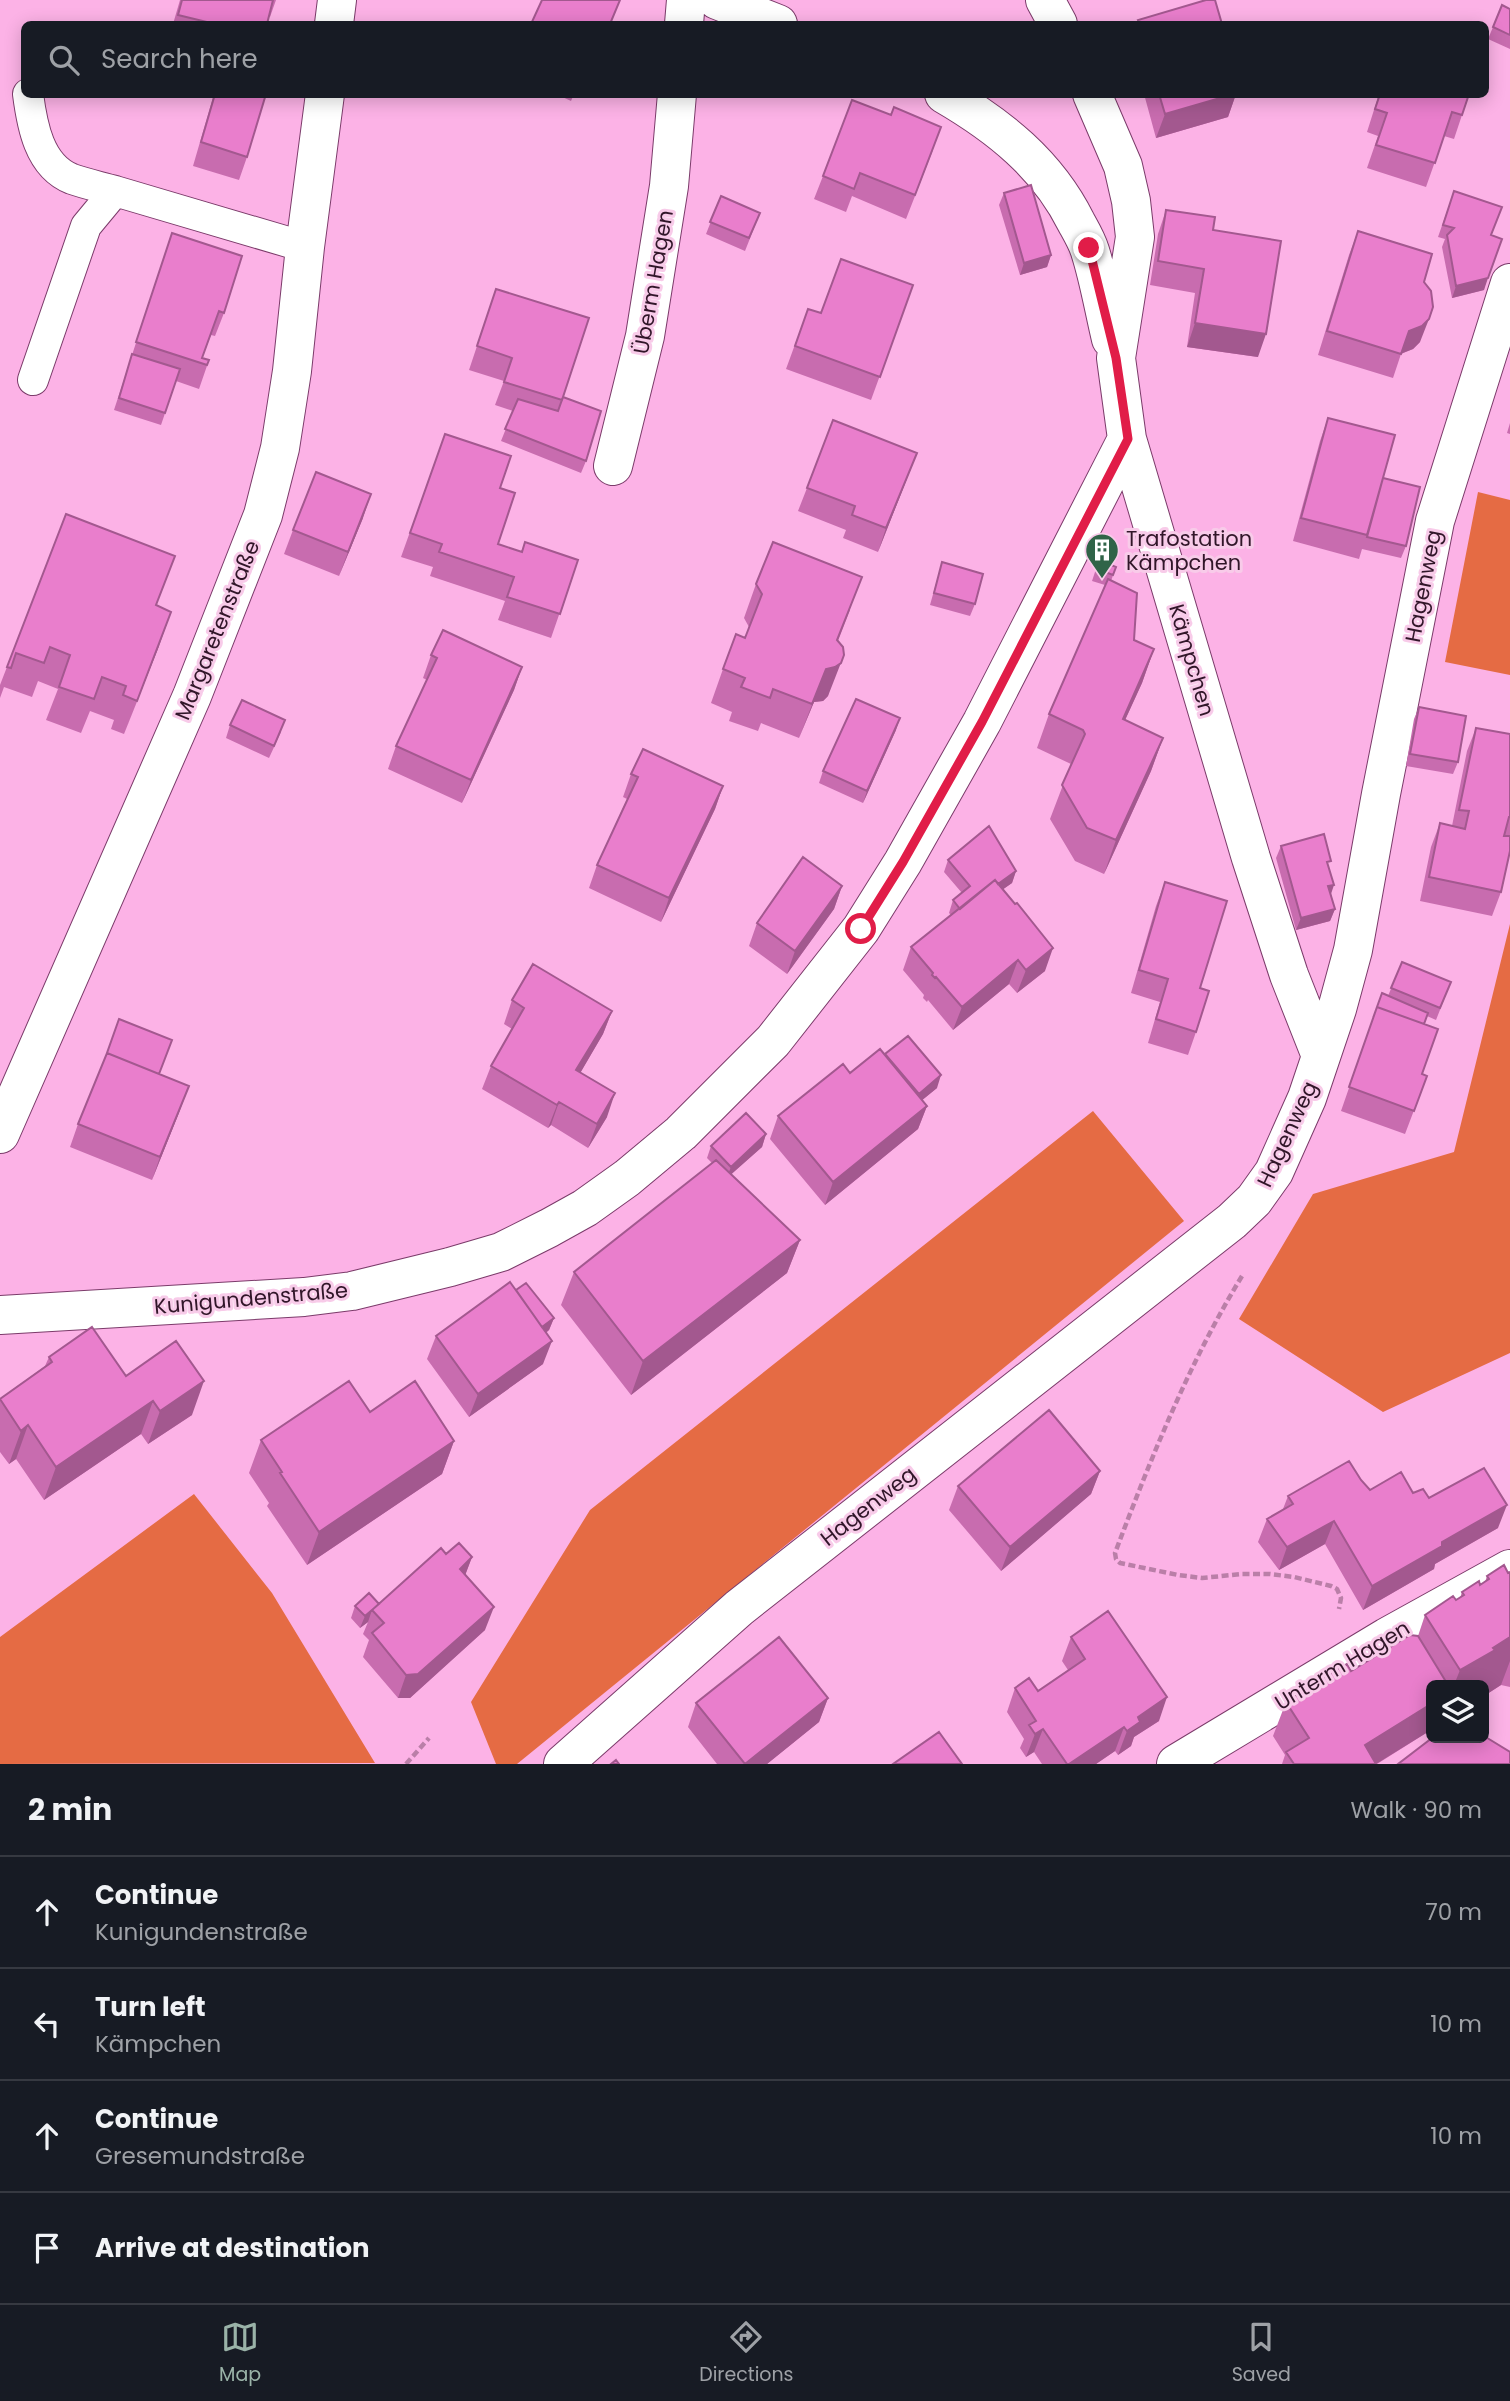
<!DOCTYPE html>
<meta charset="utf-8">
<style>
:root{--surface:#171b24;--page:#20242c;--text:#f1f3f6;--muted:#9ea1a6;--line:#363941;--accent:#9ab3a8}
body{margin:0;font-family:Poppins,sans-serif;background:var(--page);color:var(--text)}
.controls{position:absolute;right:21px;bottom:21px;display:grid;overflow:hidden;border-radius:10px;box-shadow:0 4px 18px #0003}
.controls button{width:63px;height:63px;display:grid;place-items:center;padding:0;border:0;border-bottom:2px solid var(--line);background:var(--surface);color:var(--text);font:35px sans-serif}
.stop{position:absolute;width:21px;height:21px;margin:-16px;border:5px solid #e11d48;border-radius:50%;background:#fff}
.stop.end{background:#e11d48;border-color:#fff;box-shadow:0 2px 7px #0008}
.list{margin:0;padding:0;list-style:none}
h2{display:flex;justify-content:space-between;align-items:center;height:91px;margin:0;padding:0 28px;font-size:30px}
h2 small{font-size:23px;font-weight:400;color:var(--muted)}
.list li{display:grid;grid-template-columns:46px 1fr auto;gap:21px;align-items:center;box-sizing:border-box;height:112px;padding:0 28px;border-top:2px solid var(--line)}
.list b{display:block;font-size:26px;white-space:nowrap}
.list p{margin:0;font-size:23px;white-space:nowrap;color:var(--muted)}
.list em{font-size:23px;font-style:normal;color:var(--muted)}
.icon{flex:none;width:38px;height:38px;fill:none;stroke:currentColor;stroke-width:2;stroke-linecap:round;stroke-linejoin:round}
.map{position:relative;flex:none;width:1510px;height:1764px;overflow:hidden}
.search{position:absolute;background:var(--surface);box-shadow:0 4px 18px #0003;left:21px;right:21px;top:21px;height:77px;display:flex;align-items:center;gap:18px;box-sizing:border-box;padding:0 24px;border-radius:10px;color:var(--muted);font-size:26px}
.sheet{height:539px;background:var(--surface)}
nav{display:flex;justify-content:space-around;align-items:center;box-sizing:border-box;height:98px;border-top:2px solid var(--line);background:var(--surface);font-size:19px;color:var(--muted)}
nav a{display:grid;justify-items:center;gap:4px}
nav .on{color:var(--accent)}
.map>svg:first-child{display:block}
.forest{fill:#e56b44}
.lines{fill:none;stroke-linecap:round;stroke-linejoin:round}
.service-casing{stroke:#7b3b6a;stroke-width:32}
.minor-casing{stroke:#7b3b6a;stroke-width:40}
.path{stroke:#ba7fa8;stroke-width:4.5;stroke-dasharray:7 3.5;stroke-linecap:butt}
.service{stroke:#fff;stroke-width:30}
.minor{stroke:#fff;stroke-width:38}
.wall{fill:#c86caf}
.shaded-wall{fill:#a3588f}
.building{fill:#e97ecc;stroke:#a3588f;stroke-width:2}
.route{stroke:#e11d48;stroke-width:9}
.labels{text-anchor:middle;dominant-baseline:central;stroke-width:6;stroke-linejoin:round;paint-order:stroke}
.street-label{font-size:21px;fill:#311629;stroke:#f8cbe9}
.poi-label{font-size:21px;fill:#311629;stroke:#f8cbe9;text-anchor:start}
</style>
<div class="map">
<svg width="1510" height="1764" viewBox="0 0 1510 1764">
<rect width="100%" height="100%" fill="#fcb2e6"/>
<path class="forest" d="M1478,492L1510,500V675L1445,662Z
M1510,924V1353L1383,1412L1239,1319L1313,1194L1454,1152Z
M1093,1111L1184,1221L517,1764H496L471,1702L590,1510Z
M194,1494L272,1593L375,1763L0,1764V1637Z"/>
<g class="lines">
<g class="service-casing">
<path id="service" d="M28,94C32,125 39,166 72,179C86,184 101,187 115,191
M33,380L86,226L115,191L305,247"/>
</g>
<g class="minor-casing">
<path id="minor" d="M717,0L778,24
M1045,0L1058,24
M334,24L337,0
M684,24L686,0
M944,94C999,126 1047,164 1076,222C1081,231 1087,241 1090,251C1099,279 1104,310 1111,339
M1092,94L1123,166L1131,201L1135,237L1116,358L1127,439L1251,858L1289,975L1321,1056
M613,466L645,336L669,186L677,94
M0,1134L192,696L263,515L280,448L292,371L305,247L325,94
M0,1315L304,1297L352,1291L450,1267L501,1252L549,1228L585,1208L627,1178L681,1133L773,1041L861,929L903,862L982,722L1127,439
M563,1764L739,1608L1232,1221L1254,1200L1274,1172L1307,1098L1337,1009L1353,950L1381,794L1435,521L1510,283
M1176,1764L1387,1637L1510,1569"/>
</g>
<path class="path" d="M1242,1276C1189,1363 1151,1458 1115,1553L1116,1559L1120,1563L1178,1575L1202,1578L1242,1574H1270L1294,1577L1331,1586L1337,1589L1341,1598L1339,1609
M406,1764L429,1738"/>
<use href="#service" class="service"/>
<use href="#minor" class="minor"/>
</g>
<path class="wall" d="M180,0H276L270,17L269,16L267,24H173Z
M1510,9V49L1488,39L1493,27Z
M214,94H266L247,157L239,180L193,166Z
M556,94H574L571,101Z
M1144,94H1236L1228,117L1156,138Z
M1379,94H1469L1454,139L1444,136L1426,187L1367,168L1378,136L1367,132Z
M933,150L906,219L852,196L846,212L814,199L823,176Z
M1454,191L1492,235L1484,290L1452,298L1442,247L1445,239L1438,237Z
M1004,193L1051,255L1047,267L1020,275L999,205Z
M721,196L760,213L745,251L706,234Z
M1166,210L1213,230L1258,357L1187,347L1195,293L1150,285L1158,234Z
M1358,231L1424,282L1420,342L1413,349L1401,354L1393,378L1318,355L1349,255Z
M172,233L224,313L215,336L211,335L202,358L209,360L199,389L176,381L161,425L114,410Z
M913,285L871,400L786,369L808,309L821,313Z
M496,289L563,397L586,461L581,473L501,441L513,411L495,405L504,381L469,370Z
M1328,418L1383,478L1406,546L1401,558L1362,549L1359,559L1293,541L1320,441Z
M1510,423V434L1507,433Z
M445,434L500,488L498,544L522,552L525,542L578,560L551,638L498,620L505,601L430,576L433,567L401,557Z
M908,476L878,552L843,538L846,530L798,511L807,488Z
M66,514L157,606L159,646L124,734L111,729L114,720L90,711L81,733L46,720L58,689L38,681L32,697L4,687L0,698V685Z
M363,518L339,576L284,554L293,530Z
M1099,560L1116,567L1111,581L1134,640L1154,649L1142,683L1125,720L1163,738L1151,771L1104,874L1075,861L1050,819L1071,764L1037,748L1049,714L1105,585L1092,581Z
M942,562L975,604L970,616L930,605Z
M756,584L850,610L838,641L828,696L823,701L814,702L799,738L761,723L758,731L729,721L732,712L711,703L723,669L745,638L749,627L744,618Z
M431,655L522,667L514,690L462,803L388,769L396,746L427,680L423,678Z
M1419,707L1458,762L1453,774L1406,766L1414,719Z
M230,725L281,732L269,758L226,738Z
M1476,728L1510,734V851L1501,892L1492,916L1420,901L1431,847L1440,823L1452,826L1467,751Z
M896,730L863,803L819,783L823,771Z
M631,774L723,786L715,809L661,922L589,888L597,865L627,799L623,797Z
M1281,846L1329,867L1331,894L1335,909L1330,921L1296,930L1276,858Z
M948,860L1016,871L1012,883L1003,889L1045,971L1017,993L1009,984L953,1030L928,1000L927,1002L923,998L924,995L903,970L911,947L951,915L949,913L953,900L962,893L944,872Z
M1165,882L1200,988L1196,1032L1188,1055L1148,1043L1160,1002L1131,993L1156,906Z
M842,886L834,909L787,974L749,946L757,923Z
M1402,962L1451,982L1436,1020L1427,1016L1424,1024L1422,1074L1427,1076L1405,1134L1341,1111L1382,993L1388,996Z
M512,1000L612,1011L603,1034L580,1073L607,1117L588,1148L551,1125L548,1128L482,1089L491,1066L512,1029L504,1024Z
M885,1054L937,1088L922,1100L927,1106L918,1129L825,1205L770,1139L778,1116L850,1073L885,1055Z
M159,1074L180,1110L152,1180L70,1147L78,1124Z
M766,1134L762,1147L731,1174L800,1240L787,1273L631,1395L561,1305L574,1272L712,1163L707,1158L711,1146Z
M516,1290L554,1318L549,1330L546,1333L543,1364L469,1417L427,1359L436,1336Z
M49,1357L126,1376L192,1415L148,1444L141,1434L44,1500L16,1459L9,1464L0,1452V1399L45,1366Z
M370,1412L454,1441L442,1474L307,1565L267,1506L269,1503L249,1473L261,1440Z
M1100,1471L1091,1494L1001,1571L949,1510L958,1486Z
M1361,1480L1370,1490L1413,1493L1429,1498L1498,1528L1435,1564L1434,1569L1363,1610L1325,1544L1279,1570L1258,1542L1267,1519L1283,1509L1288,1496Z
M446,1554L472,1557L465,1575L485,1630L410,1698H398L363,1657L369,1640L363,1634L368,1622L360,1628L351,1618L355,1606L379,1604Z
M1510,1572V1687L1501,1685L1484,1696V1685H1431V1730L1377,1764H1282L1285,1755L1273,1736L1286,1702L1351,1671L1418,1636L1425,1615L1456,1600L1460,1598L1462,1592L1480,1585L1485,1582L1487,1576Z
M1071,1637L1159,1721L1134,1737L1131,1746L1118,1755L1115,1751L1096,1764H1042L1034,1752L1026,1757L1020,1748L1024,1739L1007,1712L1015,1688L1038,1691L1068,1670L1062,1661Z
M828,1698L819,1722L767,1764H717L688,1727L696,1703Z"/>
<path class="shaded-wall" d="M1234,94H1236L1228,117L1156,138L1165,114Z
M1051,255L1047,267L1020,275L1024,263Z
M1488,278L1484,290L1452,298L1456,286Z
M1429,319L1420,342L1413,349L1400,354L1409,331Z
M1195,323L1266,334L1258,357L1187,347Z
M917,453L908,476L878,552L886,528Z
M371,494L363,518L339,576L348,552Z
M862,577L827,668L844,655L828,696L823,701L814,702L799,738Z
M171,612L159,646L124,734L137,701Z
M1154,649L1142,683L1110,753L1123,719Z
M522,667L514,690L462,803L471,780Z
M900,718L896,730L863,803L867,791Z
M1163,738L1151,771L1104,874L1116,840Z
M723,786L715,809L661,922L669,898Z
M1016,871L1012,883L988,900L989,890Z
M1334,885L1330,897L1328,886Z
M842,886L834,909L787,974L795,951Z
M1335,909L1330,921L1296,930L1301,918Z
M1053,948L1045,971L1017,993L1026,970Z
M1018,960L1009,984L953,1030L962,1007Z
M612,1011L603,1034L568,1094L576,1070Z
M941,1075L937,1088L915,1106L919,1094Z
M189,1086L180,1110L152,1180L160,1157Z
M615,1093L607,1117L588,1148L597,1124Z
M559,1102L551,1125L548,1128L557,1105Z
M927,1106L918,1129L825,1205L833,1182Z
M766,1134L762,1147L726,1179L731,1167Z
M800,1240L787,1273L631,1395L643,1361Z
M554,1318L549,1330L529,1345L534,1333Z
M552,1341L543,1364L469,1417L478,1394Z
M204,1381L192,1415L148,1444L160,1411Z
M153,1401L141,1434L44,1500L56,1467Z
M28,1425L16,1459L9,1464L21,1431Z
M454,1441L442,1474L307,1565L319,1532Z
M1100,1471L1091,1494L1001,1571L1010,1547Z
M1507,1505L1498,1528L1435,1564L1434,1569L1363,1610L1372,1586L1442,1542Z
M1334,1521L1325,1544L1279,1570L1287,1547Z
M472,1557L463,1581L460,1569Z
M494,1607L485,1630L410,1698H398L406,1675Z
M372,1610L368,1622L360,1628L365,1616Z
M1510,1637V1661L1501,1685L1484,1696V1685H1454L1460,1670Z
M1167,1697L1159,1721L1134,1737L1131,1746L1118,1755L1127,1731L1138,1717Z
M828,1698L819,1722L767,1764H746Z
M1431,1704V1730L1376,1764L1365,1745Z
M1124,1727L1115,1751L1096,1764H1069Z
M1043,1729L1034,1752L1026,1757L1035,1734Z"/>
<path class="building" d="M182,0H273L267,24H215L178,15Z
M542,0H620L610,24H531Z
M1206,0H1215L1222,24H1140L1138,20Z
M1502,5L1510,9V35L1493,27Z
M215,94H266L247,157L201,142Z
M1159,94H1234L1165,114Z
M1380,94H1469L1462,115L1452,112L1435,163L1376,145L1387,113L1375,109Z
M852,100L891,115L894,107L941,127L915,195L860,173L854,189L823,176Z
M1031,185L1051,255L1024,263L1004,193Z
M1454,191L1502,207L1491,235L1502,239L1488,278L1456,286L1447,235L1454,228L1443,225Z
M721,196L760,213L749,238L710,222Z
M1166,210L1215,217L1213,230L1281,241L1266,334L1195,323L1204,269L1158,261Z
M1358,231L1432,254L1424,282L1431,291L1433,307L1429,319L1422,326L1409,331L1401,354L1327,331Z
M172,233L242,256L224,313L219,311L202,358L209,360L207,365L136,342Z
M841,259L913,285L880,377L795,346L808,309L821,313Z
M496,289L589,318L562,400L504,382L512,358L477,346Z
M132,354L180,369L165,413L119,398Z
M563,397L601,411L586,461L505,429L518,399L558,411Z
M1328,418L1395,435L1367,535L1301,518Z
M833,420L917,453L886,528L852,515L855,506L807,488Z
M445,434L511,456L500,488L515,493L498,544L522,552L525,542L578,560L560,614L507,597L514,577L439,552L442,544L410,533Z
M316,472L371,494L348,552L293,530Z
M1383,478L1420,487L1406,546L1367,537Z
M66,514L175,556L156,605L171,612L137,701L123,695L126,686L102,677L94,699L59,687L70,655L50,647L44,663L16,653L11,668L7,667Z
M773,542L862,577L837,640L843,647L844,655L841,663L835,667L826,669L812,704L773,689L770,698L741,687L745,678L723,669L736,634L745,638L762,594L756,584Z
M1099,560L1116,567L1113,575L1097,569Z
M942,562L983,574L975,604L934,593Z
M1108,579L1137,593L1134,640L1154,649L1123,719L1163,738L1116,840L1087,828L1062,785L1085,734L1083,730L1049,714Z
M443,630L522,667L471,780L396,746L437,658L431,655Z
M856,699L900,718L867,791L823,771Z
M242,700L285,720L274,746L230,725Z
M1419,707L1466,716L1458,762L1410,754Z
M1476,728L1510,734V817H1509L1504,836H1510V851L1501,892L1429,877L1440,823L1465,829L1469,811L1459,810Z
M643,749L723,786L669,898L597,865L638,777L631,774Z
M989,826L1016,871L998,884L995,880L960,909L953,900L970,886L948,860Z
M1324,834L1331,861L1327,862L1334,885L1328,886L1335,909L1301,918L1281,846Z
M803,857L842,886L795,951L757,923Z
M995,880L1015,904L1017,903L1053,948L1026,970L1018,960L962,1007L936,977L935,978L932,975L933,973L911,947Z
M1165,882L1227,901L1200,988L1209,991L1196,1032L1156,1019L1168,979L1139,970Z
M1402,962L1451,982L1440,1008L1391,988Z
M533,964L612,1011L576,1070L615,1093L597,1124L559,1102L557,1105L491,1066L524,1008L512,1000Z
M1382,993L1428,1013L1424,1024L1377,1007L1373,1018Z
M1377,1007L1438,1029L1422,1074L1427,1076L1414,1111L1349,1087Z
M119,1019L172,1040L159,1074L107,1053Z
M908,1036L941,1075L919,1094L885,1054Z
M880,1049L927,1106L833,1182L778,1116L843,1064L850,1073Z
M107,1053L189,1086L160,1157L78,1124Z
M746,1113L766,1134L731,1167L711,1146Z
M716,1160L800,1240L643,1361L574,1272Z
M510,1282L552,1341L478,1394L436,1336Z
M526,1283L554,1318L542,1327L516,1290Z
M92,1327L126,1376L176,1341L204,1381L160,1411L153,1401L56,1467L28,1425L21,1431L0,1399L52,1362L49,1357Z
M349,1381L370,1412L415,1381L454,1441L319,1532L280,1473L282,1472L261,1440Z
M1049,1410L1100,1471L1010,1547L958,1486Z
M1349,1461L1361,1480L1370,1490L1401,1472L1413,1493L1423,1489L1429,1498L1484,1468L1507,1505L1442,1542V1546L1372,1586L1334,1521L1287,1547L1267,1519L1293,1504L1288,1496Z
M459,1543L472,1557L460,1569L494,1607L418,1674L406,1675L372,1633L384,1623L372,1610L441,1548L446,1554Z
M1504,1565L1508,1573L1510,1572V1637L1493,1648L1495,1650L1460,1670L1425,1615L1453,1596L1456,1600L1464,1595L1462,1592L1479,1581L1480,1585L1489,1579L1487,1576Z
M369,1593L379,1604L365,1616L355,1606Z
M1108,1611L1167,1697L1138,1717L1140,1722L1127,1731L1124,1727L1069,1764H1067L1043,1729L1035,1734L1029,1725L1036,1721L1015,1688L1029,1678L1038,1691L1085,1659L1071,1637Z
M1410,1635L1418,1636L1448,1685H1431V1704L1365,1745L1376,1764H1294L1286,1752L1309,1738L1286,1702L1347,1664L1351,1671Z
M779,1637L828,1698L745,1764L696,1703Z
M939,1732L962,1764H893Z
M1484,1736L1510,1752V1764H1398L1432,1738H1484Z
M616,1760L619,1764H611Z"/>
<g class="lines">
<path class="route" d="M861,929L903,862L982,722L1128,439L1116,358L1089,248"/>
</g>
<defs>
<g id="building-pin" transform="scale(1.75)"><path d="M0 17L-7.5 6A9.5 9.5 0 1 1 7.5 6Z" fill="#306448" stroke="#f8cbe9"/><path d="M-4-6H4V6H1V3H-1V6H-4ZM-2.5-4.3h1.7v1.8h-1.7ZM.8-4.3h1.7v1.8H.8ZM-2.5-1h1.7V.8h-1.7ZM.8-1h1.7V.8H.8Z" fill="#fff"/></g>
</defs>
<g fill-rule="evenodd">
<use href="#building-pin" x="1102" y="550"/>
</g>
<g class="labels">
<g class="street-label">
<text transform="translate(653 282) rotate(-80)">Überm Hagen</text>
<text transform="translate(1423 586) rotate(-79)">Hagenweg</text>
<text transform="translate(217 630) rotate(-68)">Margaretenstraße</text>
<text transform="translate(1192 660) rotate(74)">Kämpchen</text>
<text transform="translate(1287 1134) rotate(-65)">Hagenweg</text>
<text transform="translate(251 1298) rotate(-5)">Kunigundenstraße</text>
<text transform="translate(868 1506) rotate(-38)">Hagenweg</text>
<text transform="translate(1342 1665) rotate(-31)">Unterm Hagen</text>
</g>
<g class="poi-label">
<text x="1126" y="538">Trafostation<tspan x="1126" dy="24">Kämpchen</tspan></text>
</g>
</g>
</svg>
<div class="controls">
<button><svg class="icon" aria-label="layers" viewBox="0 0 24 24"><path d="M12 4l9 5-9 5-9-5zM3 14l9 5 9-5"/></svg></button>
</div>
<div class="stop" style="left:861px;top:929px"></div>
<div class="stop end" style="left:1089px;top:248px"></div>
<div class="search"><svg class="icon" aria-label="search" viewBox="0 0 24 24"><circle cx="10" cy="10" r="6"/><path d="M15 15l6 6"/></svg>Search here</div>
</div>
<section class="sheet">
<h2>2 min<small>Walk · 90 m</small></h2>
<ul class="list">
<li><svg class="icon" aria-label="ahead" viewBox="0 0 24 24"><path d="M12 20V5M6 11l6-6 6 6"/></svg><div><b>Continue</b><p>Kunigundenstraße</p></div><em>70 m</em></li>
<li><svg class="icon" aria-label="left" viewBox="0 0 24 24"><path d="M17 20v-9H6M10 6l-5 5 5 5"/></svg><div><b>Turn left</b><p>Kämpchen</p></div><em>10 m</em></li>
<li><svg class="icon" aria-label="ahead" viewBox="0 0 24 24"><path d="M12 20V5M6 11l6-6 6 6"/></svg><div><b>Continue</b><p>Gresemundstraße</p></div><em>10 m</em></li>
<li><svg class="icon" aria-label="arrive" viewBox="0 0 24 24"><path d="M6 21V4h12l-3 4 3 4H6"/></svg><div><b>Arrive at destination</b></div></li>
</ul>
</section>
<nav>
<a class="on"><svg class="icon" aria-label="map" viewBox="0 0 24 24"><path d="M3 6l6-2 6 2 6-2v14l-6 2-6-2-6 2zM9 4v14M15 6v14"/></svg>Map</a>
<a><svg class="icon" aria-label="directions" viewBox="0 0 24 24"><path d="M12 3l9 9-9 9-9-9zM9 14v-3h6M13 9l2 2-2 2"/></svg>Directions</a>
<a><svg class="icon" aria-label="saved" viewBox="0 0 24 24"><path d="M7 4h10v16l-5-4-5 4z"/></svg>Saved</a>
</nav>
